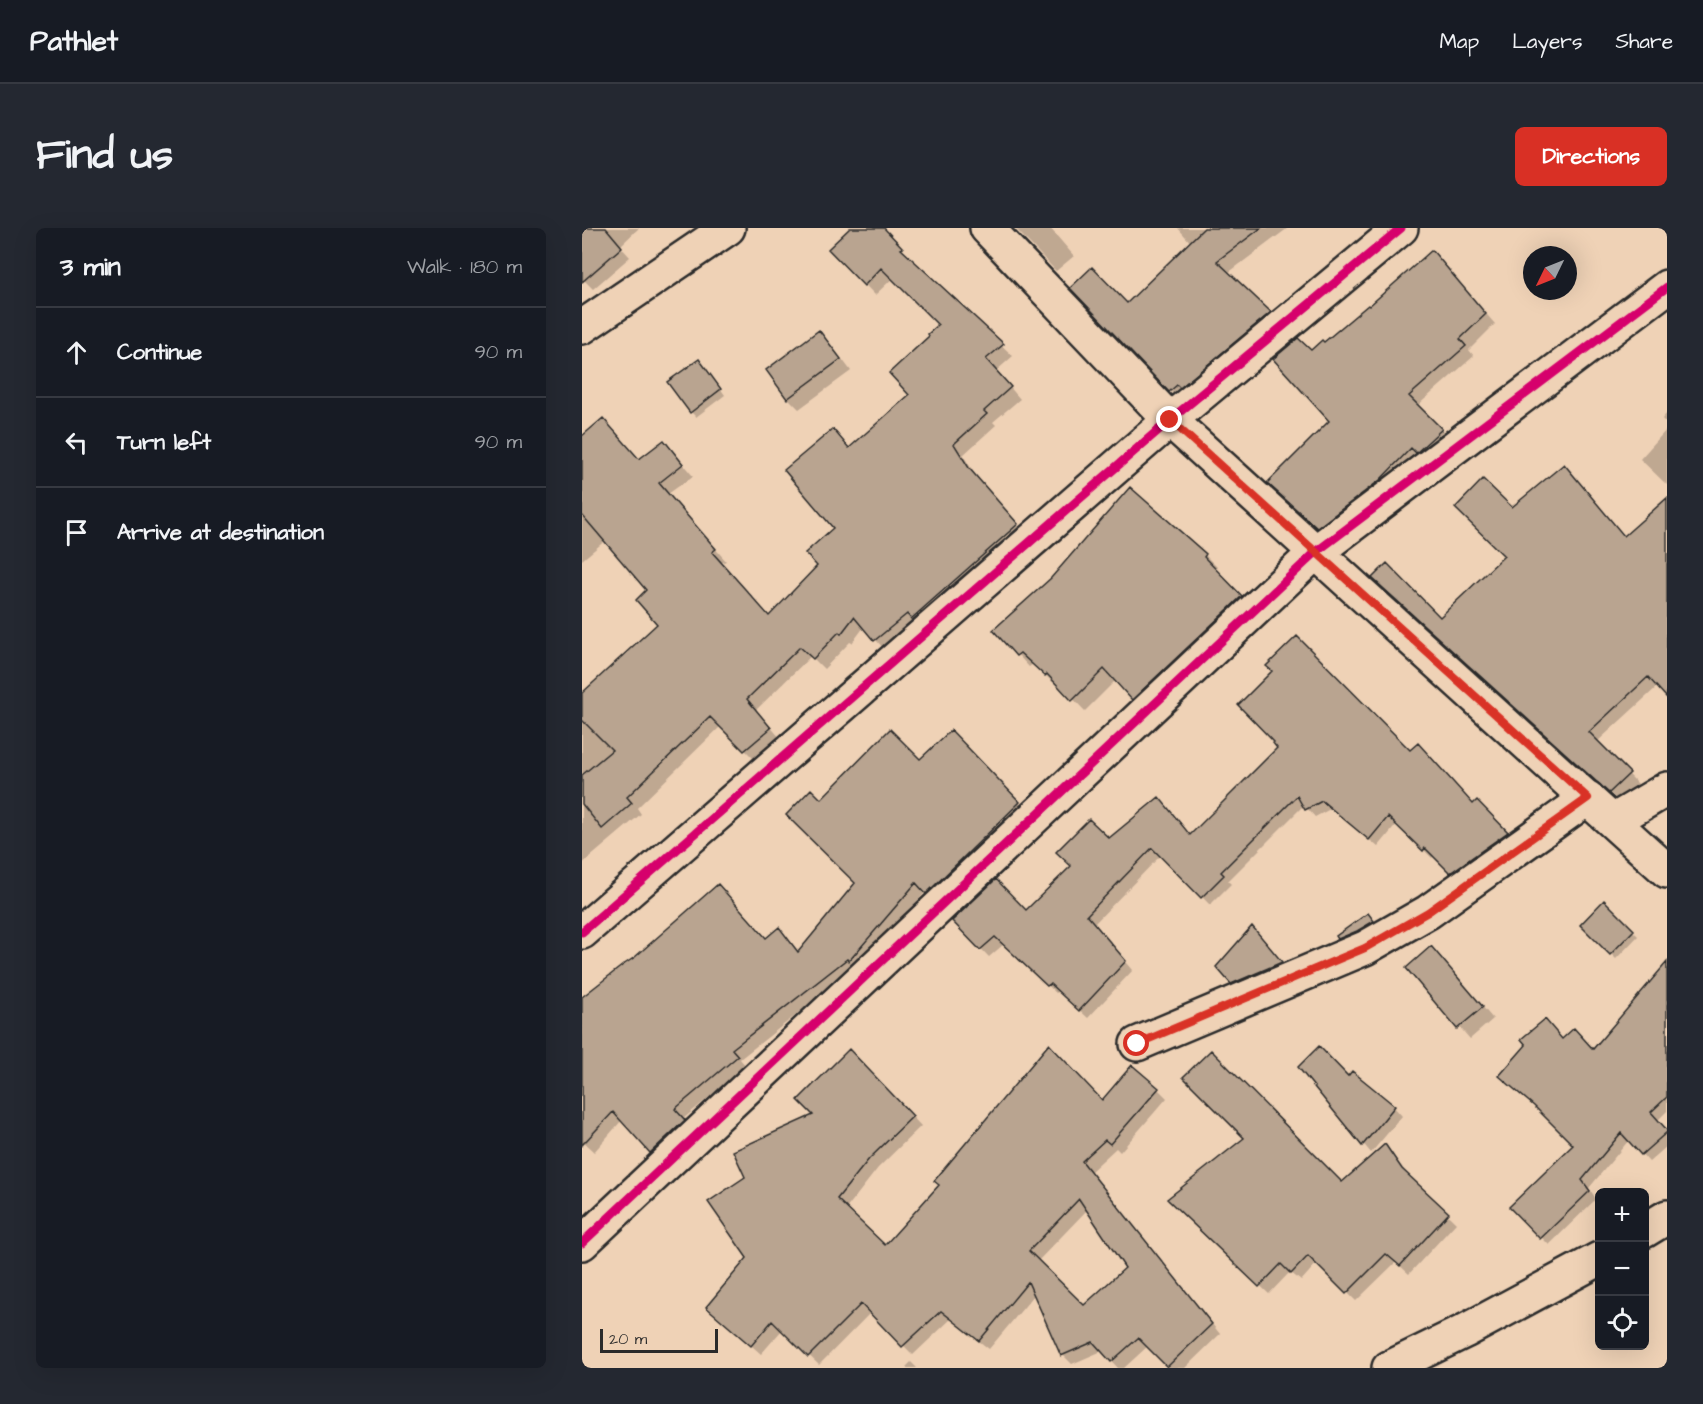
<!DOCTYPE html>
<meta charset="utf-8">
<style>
:root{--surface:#171b24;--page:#242831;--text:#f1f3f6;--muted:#9ea1a6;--line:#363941;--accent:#d93025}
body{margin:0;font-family:"Architects Daughter",sans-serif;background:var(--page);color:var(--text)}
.controls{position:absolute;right:18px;bottom:18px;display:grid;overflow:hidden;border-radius:9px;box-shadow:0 6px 24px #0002}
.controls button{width:54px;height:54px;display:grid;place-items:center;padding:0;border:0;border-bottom:2px solid var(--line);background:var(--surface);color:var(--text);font:30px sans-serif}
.compass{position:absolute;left:941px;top:18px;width:54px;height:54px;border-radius:50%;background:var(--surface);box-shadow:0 6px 24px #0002;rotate:227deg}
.scale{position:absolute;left:18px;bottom:15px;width:118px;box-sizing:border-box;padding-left:6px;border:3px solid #2b2b2b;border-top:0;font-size:16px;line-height:21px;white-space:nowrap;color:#2b2b2b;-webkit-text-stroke:4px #efd2b6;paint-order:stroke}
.stop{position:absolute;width:18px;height:18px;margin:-14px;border:4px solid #d93025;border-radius:50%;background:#fff}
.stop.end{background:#d93025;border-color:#fff;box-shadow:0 2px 6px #0008}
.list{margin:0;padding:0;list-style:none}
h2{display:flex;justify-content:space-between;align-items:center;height:78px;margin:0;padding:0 24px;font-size:26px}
h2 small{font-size:20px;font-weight:400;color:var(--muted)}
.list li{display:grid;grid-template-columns:39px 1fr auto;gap:18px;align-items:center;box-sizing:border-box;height:90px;padding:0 24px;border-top:2px solid var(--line)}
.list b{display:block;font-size:22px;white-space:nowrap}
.list em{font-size:20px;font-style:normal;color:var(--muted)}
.icon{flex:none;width:33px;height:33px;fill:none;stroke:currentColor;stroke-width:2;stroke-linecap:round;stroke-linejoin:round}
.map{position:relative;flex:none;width:1085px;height:1140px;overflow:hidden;border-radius:9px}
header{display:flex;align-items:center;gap:36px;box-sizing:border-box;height:84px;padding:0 30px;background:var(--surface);border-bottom:2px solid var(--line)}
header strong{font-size:28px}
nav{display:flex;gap:33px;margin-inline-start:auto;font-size:21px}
.intro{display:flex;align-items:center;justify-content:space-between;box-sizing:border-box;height:144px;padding:0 36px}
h1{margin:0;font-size:42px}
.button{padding:15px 27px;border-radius:9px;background:var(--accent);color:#fff;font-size:21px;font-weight:700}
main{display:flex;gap:36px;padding:0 36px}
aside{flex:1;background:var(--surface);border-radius:9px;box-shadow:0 6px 24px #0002}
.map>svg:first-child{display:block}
.shadow{fill:#0003;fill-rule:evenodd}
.building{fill:#b9a490;stroke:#2b2b2b;stroke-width:1.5;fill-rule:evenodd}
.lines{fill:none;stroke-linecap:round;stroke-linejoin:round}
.street-casing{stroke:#2b2b2b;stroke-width:38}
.secondary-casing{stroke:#2b2b2b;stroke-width:38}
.street{stroke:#efd2b6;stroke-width:33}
.secondary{stroke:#efd2b6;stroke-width:33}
.cycleway-casing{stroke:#efd2b6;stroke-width:13}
.cycleway{stroke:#d6006c;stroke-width:9}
.route{stroke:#d93025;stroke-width:8}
</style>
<header>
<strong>Pathlet</strong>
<nav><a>Map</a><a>Layers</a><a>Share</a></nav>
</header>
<div class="intro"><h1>Find us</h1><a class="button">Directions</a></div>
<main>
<aside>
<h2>3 min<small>Walk · 180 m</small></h2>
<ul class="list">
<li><svg class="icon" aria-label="ahead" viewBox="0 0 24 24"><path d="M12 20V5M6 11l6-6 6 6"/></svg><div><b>Continue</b></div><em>90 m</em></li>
<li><svg class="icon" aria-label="left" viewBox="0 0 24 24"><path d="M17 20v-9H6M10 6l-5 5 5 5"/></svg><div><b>Turn left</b></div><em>90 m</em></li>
<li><svg class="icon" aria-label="arrive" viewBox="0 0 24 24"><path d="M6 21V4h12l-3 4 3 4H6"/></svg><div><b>Arrive at destination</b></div></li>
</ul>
</aside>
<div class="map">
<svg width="1085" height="1140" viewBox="0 0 1085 1140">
<rect width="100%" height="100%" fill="#efd2b6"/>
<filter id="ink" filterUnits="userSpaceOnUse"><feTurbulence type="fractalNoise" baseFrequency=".0167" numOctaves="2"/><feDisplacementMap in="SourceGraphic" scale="12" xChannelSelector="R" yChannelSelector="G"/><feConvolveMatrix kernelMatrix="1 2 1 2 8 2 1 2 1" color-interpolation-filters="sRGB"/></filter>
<g filter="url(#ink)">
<path class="shadow" d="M0,0H57L38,18L48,29L11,61L0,50Z
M270,0H300L330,31L328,32L431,128L414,143L438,171L411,194L414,197L381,227L397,253L446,308L304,423L282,399L270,415L268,414L242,441L229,428L174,482L199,511L174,533L139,498L55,580L59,586L0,636V465L1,463L3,465L77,396L67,362L24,312L0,332V210L57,233L82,214L111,248L86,266L144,333L139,335L187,389L237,338L254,300L251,203L268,221L329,167L359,97L311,50L293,67L248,21Z
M433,0H468L492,28L474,43Z
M596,0H706L646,45L699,96L600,175L490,60L545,77L609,15Z
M850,24L913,96L887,122L892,128L835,178L869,211L746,309L697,265L749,193L729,124L742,116L787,80Z
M237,104L248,115L269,143L217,181L206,170Z
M122,138L143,167L114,189L109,184Z
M1085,185V196L1080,191Z
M1085,201V257L1058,231Z
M548,262L623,327L635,339L633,342L671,380L563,483L534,452L503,483L478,457L476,459L451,436L447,439L413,402L470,351Z
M930,281L1042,309L1076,458L1015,514L1056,556L1038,574L801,359L858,391L924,328Z
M369,504L446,584L354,674L344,663L277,741L275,739L158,831L164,838L101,891L111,902L79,933L40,892L12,924L0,913V771L184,711L205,710L217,725L275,655L239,573L338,534Z
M828,524L891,578L895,574L933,613L877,652L852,627L850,630L815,596L796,619L750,580L733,589L722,577L646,653L649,656L628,677L579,627L512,696L551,742L506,790L477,763L474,765L422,716L407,729L372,693L444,684L577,571L609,609Z
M1022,675L1056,708L1034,731L1000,697Z
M791,692L796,699L762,715L756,709Z
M670,700L710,746L661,766L650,755Z
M860,731L911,791L888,811L826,740Z
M1085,746V883L1076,892L1085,903V918L1067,934L1047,912L1007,960L1014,971L967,1017L930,979L993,917L981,812L1011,823Z
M277,832L339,898L296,940L264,981L303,1019L520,874L576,861L585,870L538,924L534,920L508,944L638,1106L603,1140H588L566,1118L542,1140H536L520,1123L490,1136L481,1127L453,1066L407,1121L369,1091L331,1127L289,1084L237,1137L200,1102L179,1126L136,1088L167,1031L165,949L233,887ZM506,981L545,1040L502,1079L455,1034Z
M718,839L766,850L812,879L820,888L789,925Z
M802,918L811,927L828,950L874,995L827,1046L814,1034L774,1073L735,1035L719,1053L708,1044L687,1066L587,971L760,956Z
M329,1134L335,1140H323Z"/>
<path class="building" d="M0,0H24L40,19L0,54Z
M268,0H302L321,20L319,21L422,116L404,131L429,159L402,183L405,186L372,216L387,240L436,296L329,391L325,386L292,413L272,389L259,406L257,404L231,431L218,419L165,471L189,500L162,523L128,489L45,569L50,575L20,601L0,576V547L30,522L0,492V465L75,396L54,372L64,362L0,287V208L21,190L57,231L82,212L101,236L77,255L134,321L130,324L187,388L235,338L223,325L251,300L202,242L251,201L267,220L327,167L307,145L347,108L346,106L356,97L299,40L282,58L246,21Z
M622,0H679L635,33L689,84L598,160L595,157L587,164L488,60L510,39L545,75Z
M850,22L904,86L878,111L884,118L827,168L860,201L834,225L829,220L798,252L735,300L685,255L747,193L691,131L716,110L729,122L740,112L742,114L786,77L787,78Z
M237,102L259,131L205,171L184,142Z
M117,131L139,161L108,185L85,154Z
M982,236L1042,308L1085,270V470L1066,449L1007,504L1048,545L1027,565L790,350L805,335L858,389L922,328L873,280L901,251L930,279Z
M548,259L624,326L622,329L660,368L550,472L522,441L490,473L465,446L463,448L438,425L434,428L411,402L469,350Z
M715,408L828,522L836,515L891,576L895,572L926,604L868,645L843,620L841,623L806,589L787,612L740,573L723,582L715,568L639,644L642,647L619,670L570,620L505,687L544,733L497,783L468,756L465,758L413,709L398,722L370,693L414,651L444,682L489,638L474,624L507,591L527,610L577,569L608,607L695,520L691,515L692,514L656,477L690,443L684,438Z
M308,501L338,531L369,502L438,574L344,666L334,655L267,733L265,731L150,821L156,828L93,881L103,892L68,925L31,884L0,917V769L41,737L53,729L136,656L184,710L197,699L216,724L273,655L204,587L229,561L239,571Z
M1022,672L1052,702L1028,727L998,697Z
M786,685L792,693L775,703L756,711L754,708Z
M670,698L700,734L649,756L634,739Z
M849,718L901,779L875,801L824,740Z
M1085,734V869L1069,884L1085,902V904L1059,927L1039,905L1000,952L1008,963L958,1011L927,979L991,917L952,878L917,848L944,817L939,811L963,791L980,811L992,800L1011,821Z
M467,816L520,872L550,837L577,860L528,916L523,912L500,933L630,1096L585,1139L556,1110L529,1134L511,1114L479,1128L446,1054L397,1113L359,1083L320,1119L279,1076L226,1129L190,1093L169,1118L124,1079L165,1030L126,974L163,949L151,923L231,887L216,872L267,821L331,888L287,931L255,971L303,1017L357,957L352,953ZM497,971L543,1040L502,1077L447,1023Z
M737,818L766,848L770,843L813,878L780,918L716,839Z
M629,822L760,954L803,916L820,941L867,985L818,1038L804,1026L764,1066L726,1028L709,1046L699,1036L677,1059L585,971L662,910L601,849Z"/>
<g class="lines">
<g class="street-casing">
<path id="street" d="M0,99L146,0
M1031,593L1085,561
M0,704L588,192L819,0
M555,816L783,720L846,684L1006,570
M1062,1003L1085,989
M0,1015L734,324L1085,59
M807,1140L883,1103L1017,1031"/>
</g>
<g class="secondary-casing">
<path id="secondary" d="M405,0L588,192L1085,643"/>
</g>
<use href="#street" class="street"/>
<use href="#secondary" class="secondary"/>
<g class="cycleway-casing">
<path id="cycleway" d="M0,704L588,192L819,0
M0,1015L734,324L1085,59"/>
</g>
<use href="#cycleway" class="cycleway"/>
</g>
</g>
<g class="lines" filter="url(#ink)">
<path class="route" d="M555,816L783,720L846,684L1006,570L588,192"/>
</g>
</svg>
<div class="controls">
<button>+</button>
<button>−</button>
<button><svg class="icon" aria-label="locate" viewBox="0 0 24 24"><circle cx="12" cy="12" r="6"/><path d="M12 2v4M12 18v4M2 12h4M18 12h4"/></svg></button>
</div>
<svg class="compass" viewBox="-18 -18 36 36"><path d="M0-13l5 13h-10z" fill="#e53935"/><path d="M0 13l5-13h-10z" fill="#9ea1a6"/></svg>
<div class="scale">20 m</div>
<div class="stop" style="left:555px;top:816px"></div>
<div class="stop end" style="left:588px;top:192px"></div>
</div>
</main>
